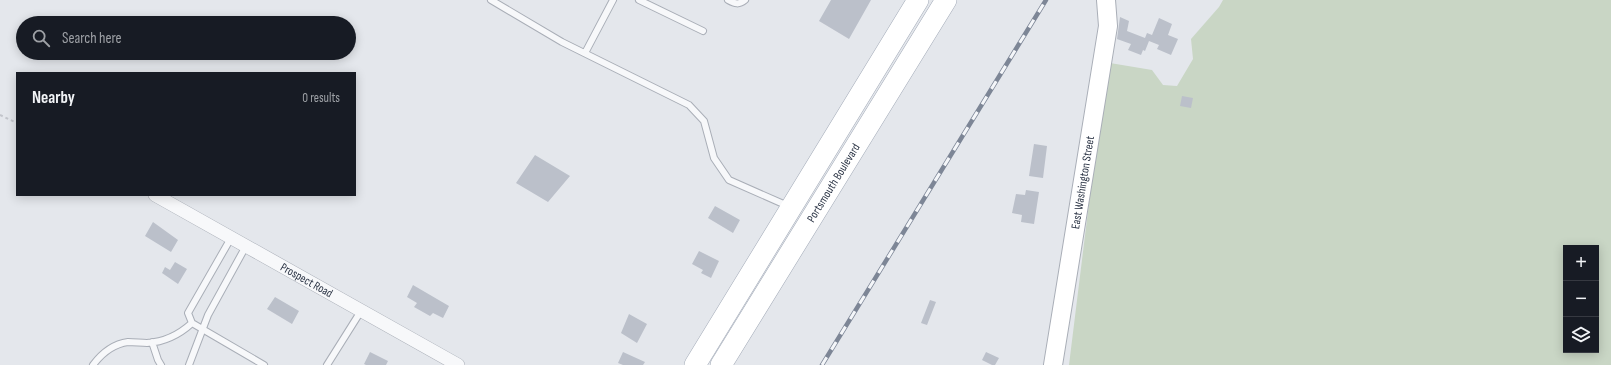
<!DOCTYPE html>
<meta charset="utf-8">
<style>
:root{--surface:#171b24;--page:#242831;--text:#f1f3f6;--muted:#9ea1a6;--line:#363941}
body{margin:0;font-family:"Sofia Sans Condensed",sans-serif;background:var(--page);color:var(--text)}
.controls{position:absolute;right:12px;bottom:12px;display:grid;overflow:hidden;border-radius:0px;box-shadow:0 2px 10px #0003}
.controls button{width:36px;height:36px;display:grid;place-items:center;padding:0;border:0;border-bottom:1px solid var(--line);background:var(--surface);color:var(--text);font:20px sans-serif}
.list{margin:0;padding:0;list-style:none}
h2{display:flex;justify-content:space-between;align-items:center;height:52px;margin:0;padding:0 16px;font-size:17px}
h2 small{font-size:13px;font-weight:400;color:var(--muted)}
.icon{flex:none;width:22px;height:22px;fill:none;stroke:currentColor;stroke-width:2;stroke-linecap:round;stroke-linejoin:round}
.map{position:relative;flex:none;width:1611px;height:365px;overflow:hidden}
.search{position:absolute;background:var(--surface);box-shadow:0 2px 10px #0003;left:16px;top:16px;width:340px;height:44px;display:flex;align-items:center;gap:10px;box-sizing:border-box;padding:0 14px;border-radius:22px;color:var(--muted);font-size:15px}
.panel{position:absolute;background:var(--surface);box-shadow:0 2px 10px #0003;left:16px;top:72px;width:340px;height:124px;border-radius:0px}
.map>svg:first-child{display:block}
.green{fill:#c9d6c5;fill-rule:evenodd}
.building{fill:#bbc0ca}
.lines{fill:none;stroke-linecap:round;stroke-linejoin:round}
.lane-casing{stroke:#a9aeb7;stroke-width:8}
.street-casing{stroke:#a9aeb7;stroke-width:14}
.secondary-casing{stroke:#a9aeb7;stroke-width:20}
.primary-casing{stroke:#a3abb8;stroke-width:22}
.path{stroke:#c2c5cb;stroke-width:2;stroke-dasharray:3 3;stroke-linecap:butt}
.lane{stroke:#f7f8fa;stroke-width:6}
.street{stroke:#f7f8fa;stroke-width:13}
.secondary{stroke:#fff;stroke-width:18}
.primary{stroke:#fff;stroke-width:21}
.rail-casing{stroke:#7d8696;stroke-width:4.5}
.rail{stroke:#f4f6f9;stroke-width:3;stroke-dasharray:9;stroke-linecap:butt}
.labels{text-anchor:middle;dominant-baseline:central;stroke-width:3;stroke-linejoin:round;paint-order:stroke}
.street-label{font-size:12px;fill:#2b3445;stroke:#f4f6f9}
</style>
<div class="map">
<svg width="1611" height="365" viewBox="0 0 1611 365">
<rect width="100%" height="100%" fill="#e4e7ec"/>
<path class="green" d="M1223,0H1611V365H1069L1092,179L1110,63L1152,70L1163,85L1177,86L1193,59L1191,39L1219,7ZM1566,248H1596V350H1566Z"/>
<path class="building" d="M831,0H871L849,39L819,21Z
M1120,17L1129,21L1127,31L1145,38L1147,33L1152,35L1159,18L1172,24L1168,35L1178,39L1171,55L1157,49L1159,45L1149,41L1145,51L1143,50L1141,55L1128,50L1131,44L1117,39Z
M1182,96L1193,98L1191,108L1180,106Z
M1034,144L1047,146L1043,178L1029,176Z
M535,155L570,176L548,202L516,183Z
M1026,190L1039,192L1034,224L1021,222L1022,215L1012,213L1016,194L1025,195Z
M715,206L740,220L733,233L708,218Z
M153,222L178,240L171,252L145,236Z
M699,251L719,261L711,278L701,273L703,270L692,264Z
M175,262L187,269L178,284L162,273L165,267L170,270Z
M413,285L449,306L443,318L433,313L430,316L414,307L417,303L407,297Z
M275,297L299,311L292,324L267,309Z
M930,300L936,302L927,325L921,323Z
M629,314L647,324L637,343L621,333Z
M370,352L388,361L386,365H366L364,364Z
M623,352L645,362L643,365H623L618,363Z
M986,352L999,358L995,365H992L982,360Z"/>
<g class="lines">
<g class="lane-casing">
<path id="lane" d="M491,0L562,42L689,105L704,121L714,158L729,180L788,206
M639,0L703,31
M728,0C735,4 739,5 745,0
M585,53L613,0
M231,238L188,313L192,323L264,365
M152,342L158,360L161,365
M93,365C102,353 113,344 128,342C135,342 141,343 147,343C164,342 180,334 192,323
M189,365L208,315L246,246
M327,365L361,311"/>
</g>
<g class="street-casing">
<g id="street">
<path id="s1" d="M155,195L458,365"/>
</g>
</g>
<g class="secondary-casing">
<g id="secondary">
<path id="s2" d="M1053,365L1108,26L1106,0"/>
</g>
</g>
<g class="primary-casing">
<g id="primary">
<path d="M695,365L918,0"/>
<path id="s3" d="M721,365L946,0"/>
</g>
</g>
<path class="path" d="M0,115L17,123"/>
<use href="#lane" class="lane"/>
<use href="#street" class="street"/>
<use href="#secondary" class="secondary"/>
<use href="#primary" class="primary"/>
<g class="rail-casing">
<path id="rail" d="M822,365L1046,0"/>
</g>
<use href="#rail" class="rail"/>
</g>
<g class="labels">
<g class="street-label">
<text stroke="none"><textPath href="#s3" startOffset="214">Portsmouth Boulevard</textPath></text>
<text stroke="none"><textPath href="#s2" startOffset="185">East Washington Street</textPath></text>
<text stroke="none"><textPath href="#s1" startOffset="174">Prospect Road</textPath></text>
</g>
</g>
</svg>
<div class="controls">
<button>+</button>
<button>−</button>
<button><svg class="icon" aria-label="layers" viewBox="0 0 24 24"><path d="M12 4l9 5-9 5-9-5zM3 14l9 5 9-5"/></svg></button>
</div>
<div class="search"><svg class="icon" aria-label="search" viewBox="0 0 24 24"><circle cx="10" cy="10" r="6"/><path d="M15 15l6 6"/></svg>Search here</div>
<section class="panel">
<h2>Nearby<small>0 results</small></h2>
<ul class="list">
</ul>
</section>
</div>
